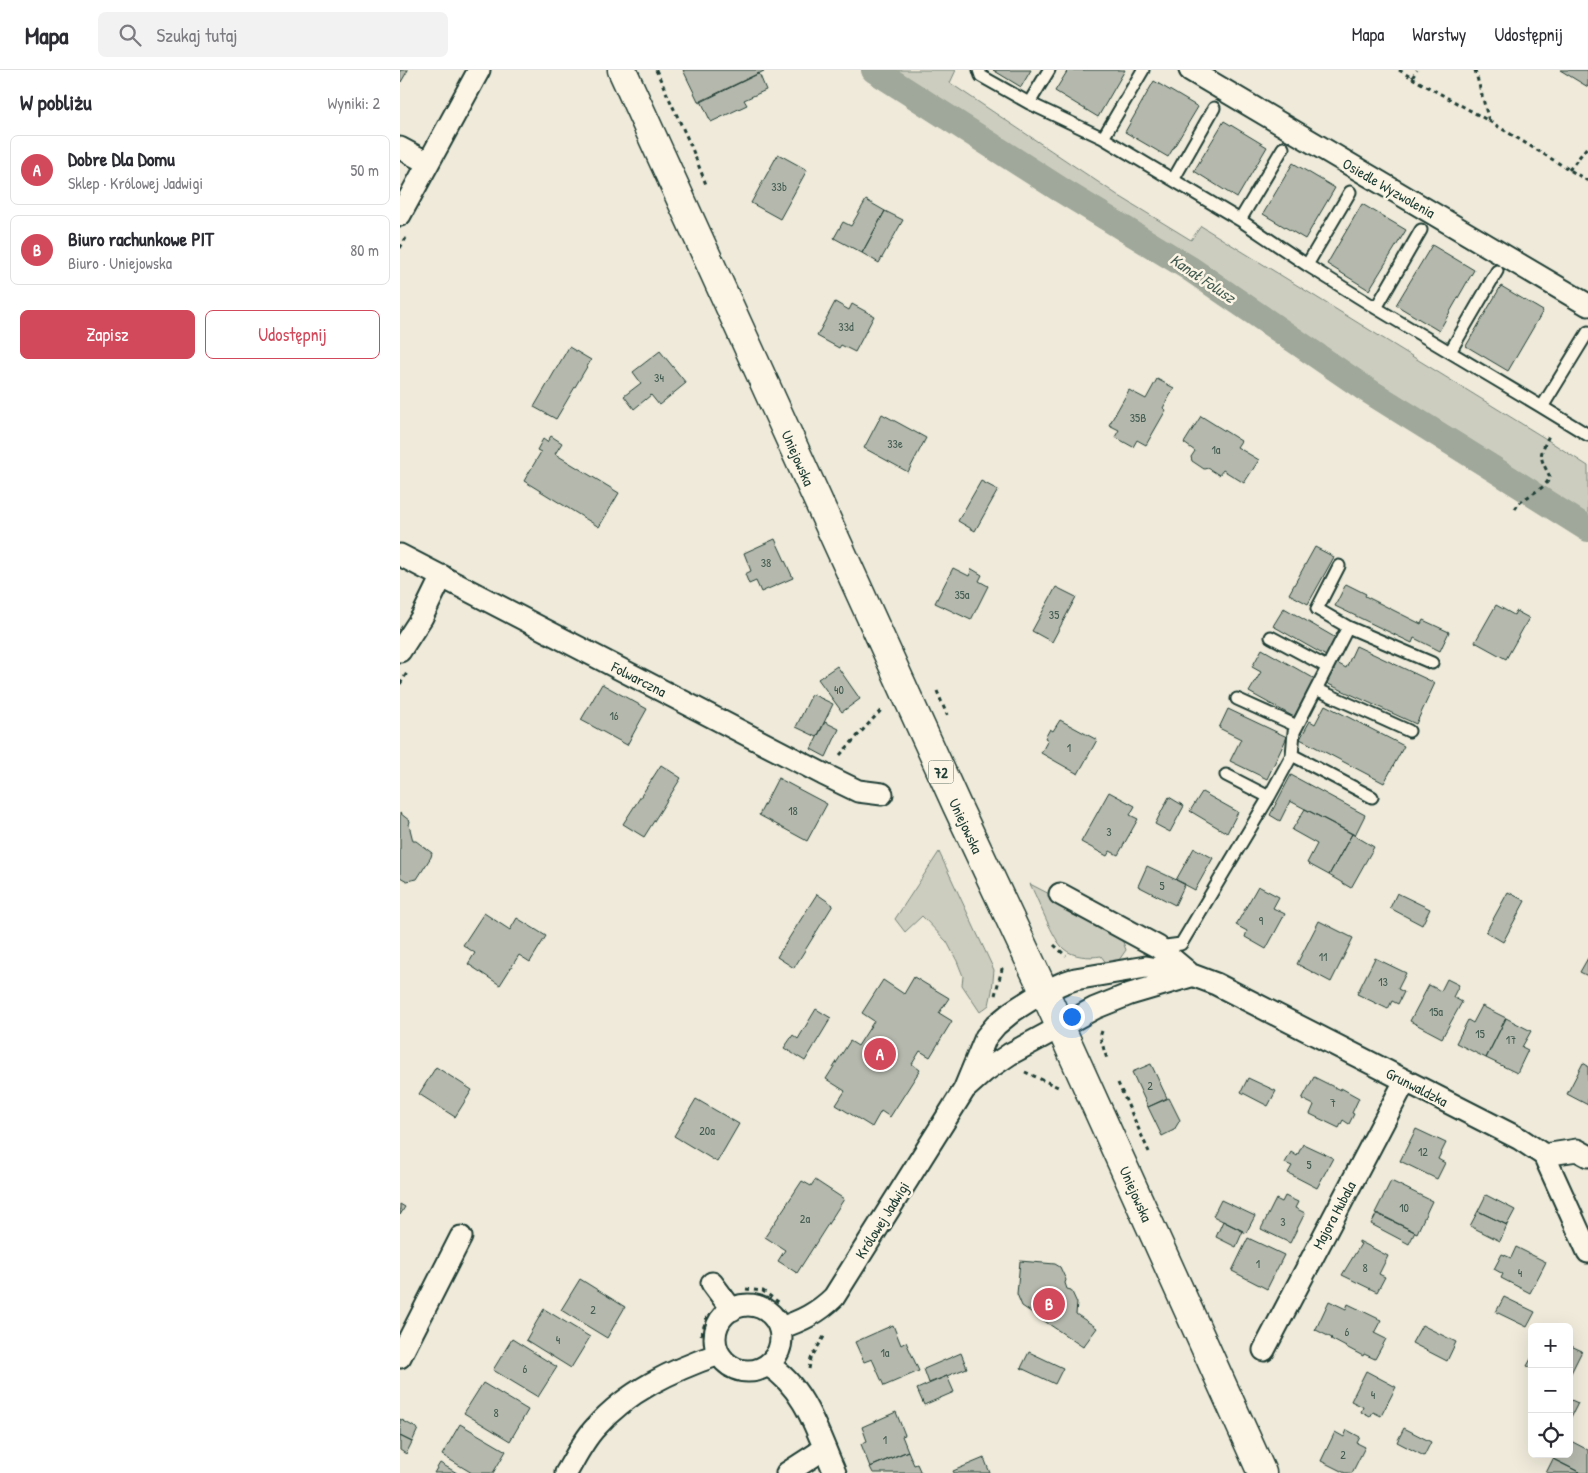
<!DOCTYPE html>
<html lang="pl">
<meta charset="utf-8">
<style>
:root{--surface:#fff;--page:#f2f2f3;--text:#2b2b33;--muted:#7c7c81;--line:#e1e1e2;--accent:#d1495b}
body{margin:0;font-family:"Patrick Hand",sans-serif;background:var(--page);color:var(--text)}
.controls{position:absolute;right:15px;bottom:15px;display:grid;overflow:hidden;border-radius:8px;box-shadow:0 5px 20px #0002}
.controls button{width:45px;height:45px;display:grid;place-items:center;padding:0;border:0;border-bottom:1px solid var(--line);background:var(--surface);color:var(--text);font:25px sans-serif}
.you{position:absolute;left:671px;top:946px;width:18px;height:18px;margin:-12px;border:4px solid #fff;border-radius:50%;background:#1a73e8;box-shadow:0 0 0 8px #1a73e833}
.badge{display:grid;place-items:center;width:32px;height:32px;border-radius:50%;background:var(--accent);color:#fff;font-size:16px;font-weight:700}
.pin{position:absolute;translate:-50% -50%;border:2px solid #fff;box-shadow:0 1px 5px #0006}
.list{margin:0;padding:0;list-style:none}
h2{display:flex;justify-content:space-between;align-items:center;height:65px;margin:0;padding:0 20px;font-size:21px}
h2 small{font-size:16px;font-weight:400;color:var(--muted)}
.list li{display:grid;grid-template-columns:32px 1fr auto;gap:15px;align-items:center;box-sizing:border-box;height:70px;margin:0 10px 10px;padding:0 10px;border:1px solid var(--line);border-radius:8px}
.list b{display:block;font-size:19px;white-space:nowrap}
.list p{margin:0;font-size:16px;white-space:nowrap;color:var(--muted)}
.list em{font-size:16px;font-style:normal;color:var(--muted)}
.actions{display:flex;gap:10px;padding:15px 20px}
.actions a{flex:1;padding:11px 0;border:1px solid var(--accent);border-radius:8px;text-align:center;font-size:18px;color:var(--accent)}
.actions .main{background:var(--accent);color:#fff}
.icon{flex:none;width:28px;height:28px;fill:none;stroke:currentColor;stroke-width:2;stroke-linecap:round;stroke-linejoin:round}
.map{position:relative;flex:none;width:1188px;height:1403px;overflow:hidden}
header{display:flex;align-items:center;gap:30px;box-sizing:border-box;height:70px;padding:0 25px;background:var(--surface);border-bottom:1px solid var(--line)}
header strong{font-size:24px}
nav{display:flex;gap:28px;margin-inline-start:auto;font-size:18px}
.search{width:350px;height:45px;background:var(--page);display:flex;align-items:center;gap:12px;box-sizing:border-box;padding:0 18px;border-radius:8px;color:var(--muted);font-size:19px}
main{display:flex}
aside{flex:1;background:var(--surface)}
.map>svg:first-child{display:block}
.green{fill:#cccdbf;stroke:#76857a}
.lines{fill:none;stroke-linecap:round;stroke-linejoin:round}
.canal{stroke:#9fa89a;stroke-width:26}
.building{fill:#b5b9ad;stroke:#1f3d34}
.lane-casing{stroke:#1f3d34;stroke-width:15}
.street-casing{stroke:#1f3d34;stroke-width:25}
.primary-casing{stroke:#1f3d34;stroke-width:31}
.path{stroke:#1f3d34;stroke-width:3;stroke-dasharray:4 4;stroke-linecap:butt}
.lane{stroke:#fcf5e5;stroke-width:11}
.street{stroke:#fcf5e5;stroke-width:21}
.primary{stroke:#fcf5e5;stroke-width:28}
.labels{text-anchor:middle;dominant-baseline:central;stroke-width:5;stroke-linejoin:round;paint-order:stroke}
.number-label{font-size:12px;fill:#445c52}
.shield{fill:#fcf5e5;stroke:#617469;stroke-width:1}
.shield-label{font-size:14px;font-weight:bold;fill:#1f3d34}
.street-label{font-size:15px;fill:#1f3d34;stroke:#fcf5e5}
.water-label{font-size:16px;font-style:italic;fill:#455d53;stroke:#fcf5e5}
</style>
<header>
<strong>Mapa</strong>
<div class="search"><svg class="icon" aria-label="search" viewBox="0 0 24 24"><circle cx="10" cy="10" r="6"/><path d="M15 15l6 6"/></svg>Szukaj tutaj</div>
<nav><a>Mapa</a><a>Warstwy</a><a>Udostępnij</a></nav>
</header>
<main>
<aside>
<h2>W pobliżu<small>Wyniki: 2</small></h2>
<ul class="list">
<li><span class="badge">A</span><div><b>Dobre Dla Domu</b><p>Sklep · Królowej Jadwigi</p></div><em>50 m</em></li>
<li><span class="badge">B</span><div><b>Biuro rachunkowe PIT</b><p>Biuro · Uniejowska</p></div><em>80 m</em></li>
</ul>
<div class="actions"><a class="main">Zapisz</a><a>Udostępnij</a></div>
</aside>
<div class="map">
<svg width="1188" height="1403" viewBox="0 0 1188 1403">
<rect width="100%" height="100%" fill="#efeada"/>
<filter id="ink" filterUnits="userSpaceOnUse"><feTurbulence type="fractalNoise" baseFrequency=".02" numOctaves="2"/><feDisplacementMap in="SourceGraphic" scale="10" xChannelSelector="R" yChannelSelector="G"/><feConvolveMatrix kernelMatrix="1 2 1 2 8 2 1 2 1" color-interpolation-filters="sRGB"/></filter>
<g filter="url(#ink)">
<path class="green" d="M491,0H556L550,13L719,126L791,170L801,156L1143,367L1188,396V451L708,138Z
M539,782L594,900L592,921L589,935L580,942L562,915L563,906L557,891L547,872L522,846L505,862L495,849Z
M630,814L665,832L671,844L713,864L723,872L726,880L719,890L707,894L701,886C690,888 673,887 664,879C653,870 638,829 630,814Z"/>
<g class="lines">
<path class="canal" d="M474,0L661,120L789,198L964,318L1129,421
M1134,425L1188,459"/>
</g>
<path class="building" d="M0,0H8L1,12L0,11Z
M283,0H366L299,33Z
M593,0H631L621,17Z
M668,0H725L698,47L655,21Z
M1160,0H1188V17Z
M359,3L366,20L344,30L347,35L311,52L301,31Z
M754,11L798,37L768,87L725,62Z
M824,51L867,77L837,128L794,101Z
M378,84L407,100L380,149L351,133Z
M893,93L935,118L905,169L863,144Z
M466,130L485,141L462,183L434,168L443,152L451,156Z
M962,134L1006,160L969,220L927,194Z
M485,141L503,150L479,193L462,183Z
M1032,175L1074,200L1039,261L996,235Z
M1101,216L1143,241L1108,301L1066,276Z
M435,232L449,240L452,234L474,246L455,282L441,275L439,278L417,266Z
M169,277L191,290L156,349L134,337Z
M260,281L286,313L259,335L251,325L234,339L224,326L241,313L233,302Z
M757,309L774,318L763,338L766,340L746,375L737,370L733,377L715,367L719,360L709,355L729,320L746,329Z
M482,344L526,368L508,402L464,378Z
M801,346L841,371L837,377L859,390L844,413L823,400L819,405L808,398L804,399L792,391L791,387L795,381L784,373Z
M151,366L162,373L155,384L219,423L199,457L124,411L141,382L137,380L143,369L147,372Z
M581,411L598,420L575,461L558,451Z
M375,469L393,508L361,522L356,511L349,514L345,504L351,501L344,483Z
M915,477L934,487L908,534L889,524Z
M553,498L569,506L572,499L582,505L579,511L588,516L571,550L535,533Z
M946,514L966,524L965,526L1021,554L1023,550L1049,562L1040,581L1014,568L1012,573L935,536Z
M656,517L676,527L652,572L632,561Z
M1096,535L1114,545L1116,541L1129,548L1106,589L1075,572Z
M884,538L936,568L926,586L873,556Z
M956,576L1035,613L1016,654L926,613L935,592L946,598Z
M862,579L915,609L894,647L849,622L861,602L852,597Z
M437,596L460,629L442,642L418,609Z
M202,614L247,639L227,675L181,650Z
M412,624L433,634L417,667L396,657Z
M925,635L1004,676L984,713L900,669L910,651L915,654Z
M828,639L887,667L867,709L830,691L841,669L819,658Z
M660,650L697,670L678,704L641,683L648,670L645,668L650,659L653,661Z
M425,652L439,659L426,687L411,679Z
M261,695L281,708L244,767L223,754Z
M891,705L965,745L955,765L890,731L880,751L870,745Z
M378,708L427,734L407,771L359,745Z
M709,722L735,736L730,745L738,749L718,785L710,781L707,786L681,772Z
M802,722L838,742L827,763L790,741Z
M769,727L784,736L770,762L755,754Z
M905,739L952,764L929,805L907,793L917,774L892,760Z
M0,743L10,751L9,755L13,771H16L32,783L31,787L17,809L7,811L0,807Z
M952,764L974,777L951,818L929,805Z
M794,778L813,788L795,820L776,810Z
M747,796L785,814L775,835L738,816Z
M858,816L879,827L873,838L885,844L866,879L845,867L847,861L836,855Z
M1108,822L1125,831L1103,872L1086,862Z
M997,823L1030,839L1022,855L990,838Z
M417,824L433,835L394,898L377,887Z
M84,843L110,860L117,848L146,866L130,892L119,885L100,915L68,894L75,883L63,875Z
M919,851L953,868L931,912L897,894Z
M975,888L1006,903L998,919L1004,922L998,934L992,931L988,939L957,924Z
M1188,888V906L1180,902Z
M514,907L549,928L539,943L552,951L530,987L520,981L512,994L520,1000L490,1047L481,1041L472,1057L436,1035L445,1021L426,1009L450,971L458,976L474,951L462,943L483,910L504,924Z
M1047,909L1059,915L1053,927L1062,932L1042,968L1010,951L1029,915L1041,921Z
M1082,936L1106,948L1086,988L1056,973L1068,950L1073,953Z
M416,939L431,948L405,991L384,978L393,965L398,969Z
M1106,948L1131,961L1122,977L1128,980L1117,1003L1086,988Z
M1183,993L1188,996V1035L1167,1024Z
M751,994L767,1028L748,1037L732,1002Z
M36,997L72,1020L55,1047L19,1024Z
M914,1007L940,1020L941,1018L959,1028L952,1043L954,1044L949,1054L943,1050L939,1058L910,1044L914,1035L902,1029Z
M848,1008L876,1021L868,1036L841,1022Z
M769,1028L780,1050L774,1060L762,1066L748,1037Z
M296,1029L339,1054L317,1092L274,1066Z
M1016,1059L1046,1073L1038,1089L1045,1093L1037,1109L1000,1091Z
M903,1074L933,1088L917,1118L888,1103L892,1096L885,1093L891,1082L897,1086Z
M415,1110L444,1129L397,1203L378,1191L385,1180L365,1167L402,1111L411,1116Z
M991,1111L1032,1131L1017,1163L975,1143Z
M1086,1125L1115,1140L1107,1155L1078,1141Z
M885,1126L898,1132L895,1138L905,1143L890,1173L861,1159L876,1129L882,1132Z
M821,1130L855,1146L846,1163L813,1146Z
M0,1134L5,1137L0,1145Z
M1078,1141L1107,1155L1100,1171L1070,1156Z
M977,1143L1015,1162L1009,1174L971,1154Z
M823,1151L843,1161L836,1177L816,1167Z
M848,1168L884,1185L867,1219L832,1201Z
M959,1171L988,1186L979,1204L985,1207L977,1222L942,1205L961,1174L959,1173Z
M1116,1177L1146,1192L1130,1223L1101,1208L1103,1204L1094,1199L1102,1184L1111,1188Z
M620,1191L655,1194L660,1197L666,1210L665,1213L667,1219L671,1220L677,1233L676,1244L697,1258L683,1277L622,1236L617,1224Z
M180,1209L225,1237L207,1268L161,1240Z
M1104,1227L1135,1242L1127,1257L1096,1242Z
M929,1231L946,1239L948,1234L981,1250L974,1263L986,1269L975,1289L964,1284L963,1286L931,1269L932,1268L916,1260L915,1261Z
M144,1239L190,1267L171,1298L126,1270Z
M493,1255L501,1275L506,1272L519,1301L484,1316L472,1289L464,1292L455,1272Z
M1022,1255L1056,1272L1047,1291L1012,1273Z
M112,1269L157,1297L138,1327L93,1300Z
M1169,1275L1182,1281L1169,1307Z
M629,1282L663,1298L655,1314L621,1298Z
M561,1283L567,1298L529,1313L524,1299Z
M1132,1287V1298L1127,1296Z
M966,1301L996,1317L981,1346L973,1342L970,1347L961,1342L963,1337L951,1331Z
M547,1306L554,1322L524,1335L517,1319Z
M83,1313L128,1340L110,1371L64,1343Z
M1169,1329L1178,1333L1170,1349L1169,1348Z
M496,1342L505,1365L502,1366L508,1381L470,1397L461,1374L467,1371L462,1357Z
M0,1349L18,1359L12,1372L0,1366Z
M60,1354L106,1381L93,1403H72L42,1385Z
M1004,1358L1031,1372L1024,1386L997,1372Z
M947,1360L960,1367L957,1373L965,1377L952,1403H945L921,1391L935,1362L944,1367Z
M0,1366L12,1372L6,1384L0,1380Z
M1169,1370L1188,1380V1403H1181L1153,1389L1156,1384H1169Z
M508,1381L514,1395L517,1394L521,1403H473L470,1397Z
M584,1388L590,1403H554L553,1401Z
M1153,1389L1181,1403H1146Z
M40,1393L57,1403H34Z"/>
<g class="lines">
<g class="lane-casing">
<path id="lane" d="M579,0L581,6L629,33L703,68L840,150L907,195L976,238L1142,337L1188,262
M629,33L649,0
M703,68L743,0
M773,110L814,38
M840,150L883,78
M907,195L950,122
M976,238L1021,160
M1050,282L1097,201
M1142,337L1188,365
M939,496L917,539L948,557
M871,567L927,597
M916,619L1009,661
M837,629L897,656
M892,685L972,727
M826,705L869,727
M758,877L781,874L869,727L892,685L894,662L948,557L1032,593"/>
</g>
<g class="street-casing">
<path id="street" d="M790,0L1188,235
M0,78L28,93
M0,145L79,0
M0,485L423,704L458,721L482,724
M0,581L22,547L42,506
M660,824L758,877L788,902
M566,1018L585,1001L610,984L695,938L730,924L791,906
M1144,1085L1177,1080L1188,1086
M312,1213L332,1240
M315 1268a33 33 0 1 1 66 0a33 33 0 1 1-66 0Z
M380,1258C401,1251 418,1243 434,1227L564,1020L586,967L596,955L613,941L643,922L663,913L675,909L746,897L792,905L816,914L1120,1069L1144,1085L1188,1182
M864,1280L1005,1011
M0,1287L61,1167
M368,1295C406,1318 418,1365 435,1403
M166,1403C175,1388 183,1371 195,1358C227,1321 273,1300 319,1284
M387,1403L424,1379"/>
</g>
<g class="primary-casing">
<path id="primary" d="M222,0L557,736L650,934L862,1403"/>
</g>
<path class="path" d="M256,0L291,76L307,117
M999,0L1012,8L1017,0
M1075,0L1089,51
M1012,8L1089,51L1188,111
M1169,100L1188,76
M0,178L6,168
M1115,439C1123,425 1144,422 1150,407C1138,383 1139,388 1150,363
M0,614L7,603
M537,621L547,645
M440,685L483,638
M654,875L666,886
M595,925L602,899L600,895
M702,961L700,967L707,989
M625,1002L658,1017
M718,1013L749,1082
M346,1219L363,1221L381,1234
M301,1265L307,1247
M409,1299L411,1288L425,1265
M325,1306L338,1311H351"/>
<use href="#lane" class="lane"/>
<use href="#street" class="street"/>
<use href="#primary" class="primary"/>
</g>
</g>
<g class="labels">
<g class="number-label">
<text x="379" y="116">33b</text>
<text x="446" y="256">33d</text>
<text x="259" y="307">34</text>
<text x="738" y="347">35B</text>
<text x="495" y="373">33e</text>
<text x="816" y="379">1a</text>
<text x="366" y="492">38</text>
<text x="562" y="524">35a</text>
<text x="654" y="544">35</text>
<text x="439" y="619">40</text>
<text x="214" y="645">16</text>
<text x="669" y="677">1</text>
<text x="393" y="740">18</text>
<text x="709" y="761">3</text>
<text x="762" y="815">5</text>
<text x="861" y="850">9</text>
<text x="923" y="886">11</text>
<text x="983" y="911">13</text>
<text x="1036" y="941">15a</text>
<text x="1080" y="963">15</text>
<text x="1111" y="969">17</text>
<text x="750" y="1015">2</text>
<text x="933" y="1032">7</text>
<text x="307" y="1060">20a</text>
<text x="1023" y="1081">12</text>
<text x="909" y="1094">5</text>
<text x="1004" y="1137">10</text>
<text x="405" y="1148">2a</text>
<text x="883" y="1151">3</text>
<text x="858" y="1193">1</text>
<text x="965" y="1197">8</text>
<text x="1120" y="1202">4</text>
<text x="193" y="1239">2</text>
<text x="947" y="1261">6</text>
<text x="158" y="1269">4</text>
<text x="485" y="1282">1a</text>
<text x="125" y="1298">6</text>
<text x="973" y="1324">4</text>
<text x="96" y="1342">8</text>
<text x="485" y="1369">1</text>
<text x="943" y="1384">2</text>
</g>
<rect class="shield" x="528.5" y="690.5" width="25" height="23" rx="4"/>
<g class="shield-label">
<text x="541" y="702">72</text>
</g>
<g class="street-label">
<text transform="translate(989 118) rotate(30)">Osiedle Wyzwolenia</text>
<text transform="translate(398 388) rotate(66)">Uniejowska</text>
<text transform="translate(239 609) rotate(27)">Folwarczna</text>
<text transform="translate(566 756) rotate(65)">Uniejowska</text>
<text transform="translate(1017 1017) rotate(27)">Grunwaldzka</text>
<text transform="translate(736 1124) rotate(66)">Uniejowska</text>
<text transform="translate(934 1145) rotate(-62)">Majora Hubala</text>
<text transform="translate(482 1150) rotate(-58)">Królowej Jadwigi</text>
</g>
<g class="water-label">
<text transform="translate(803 208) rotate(34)">Kanał Folusz</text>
</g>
</g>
</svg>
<div class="controls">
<button>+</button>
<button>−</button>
<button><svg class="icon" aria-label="locate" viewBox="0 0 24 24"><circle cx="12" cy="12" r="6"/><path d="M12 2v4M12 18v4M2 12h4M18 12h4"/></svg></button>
</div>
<div class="you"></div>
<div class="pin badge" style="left:480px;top:984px">A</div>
<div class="pin badge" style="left:649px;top:1234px">B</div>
</div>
</main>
